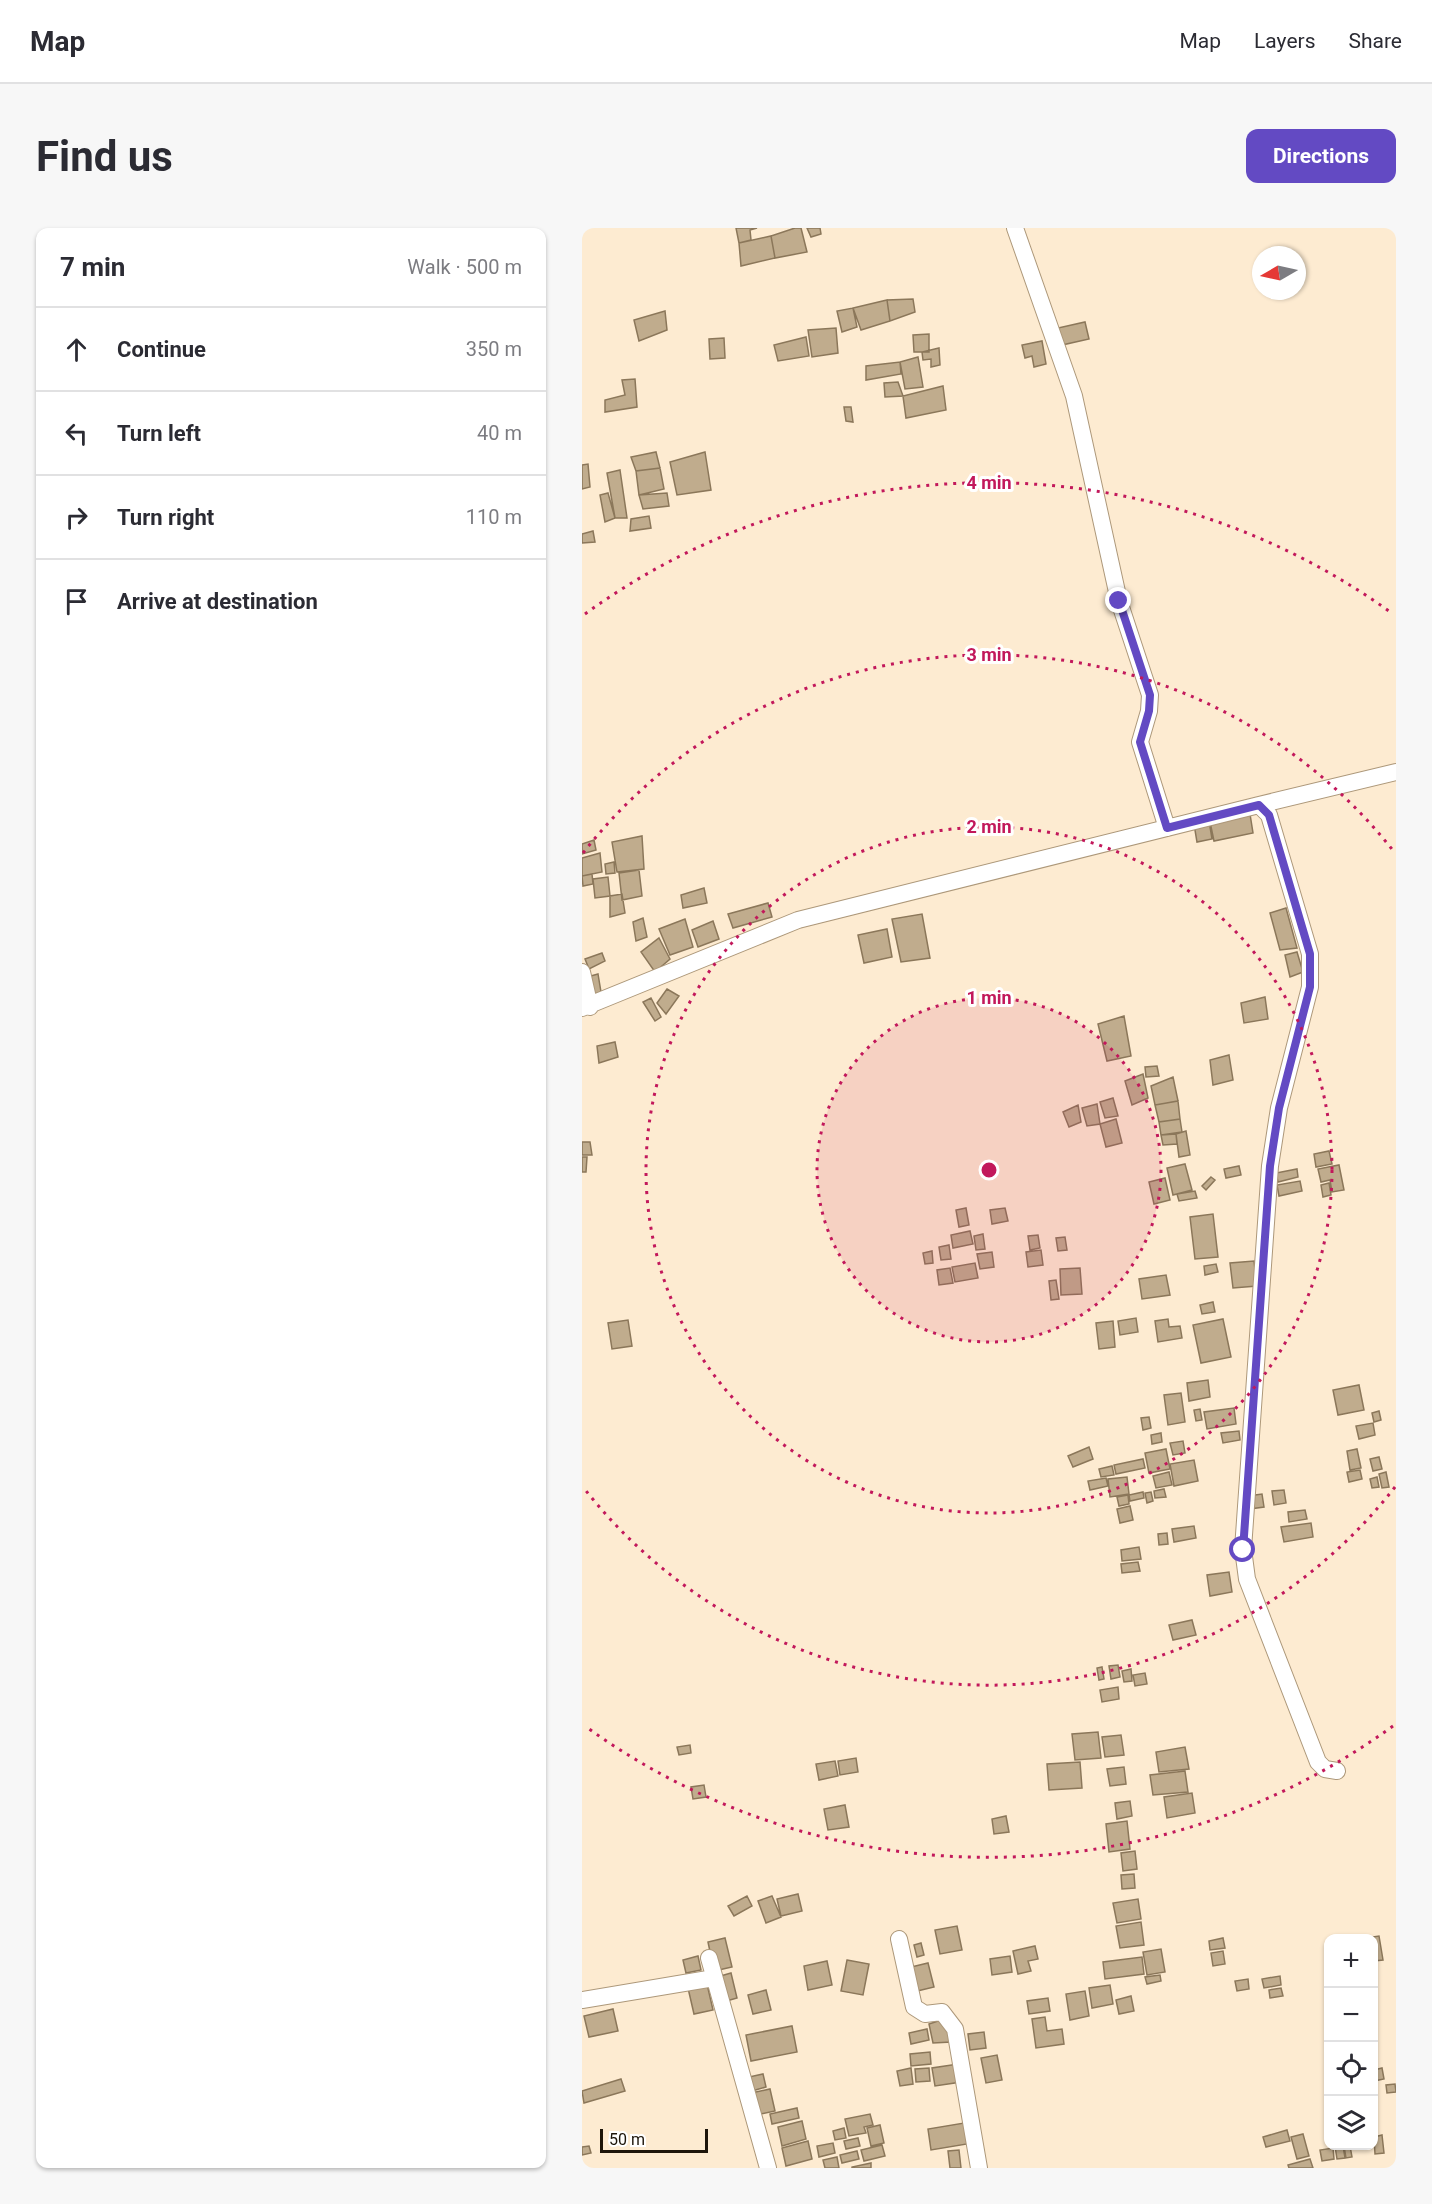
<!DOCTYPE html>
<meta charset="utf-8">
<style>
:root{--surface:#fff;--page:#f7f7f7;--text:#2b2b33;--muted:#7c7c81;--line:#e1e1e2;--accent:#634ac3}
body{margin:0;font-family:Roboto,sans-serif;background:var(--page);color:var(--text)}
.controls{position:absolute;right:18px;bottom:18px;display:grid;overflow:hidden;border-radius:12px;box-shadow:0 2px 4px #0004}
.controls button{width:54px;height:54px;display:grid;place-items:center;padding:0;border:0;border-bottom:2px solid var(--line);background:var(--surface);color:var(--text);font:30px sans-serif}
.compass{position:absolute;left:670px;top:18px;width:54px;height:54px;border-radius:50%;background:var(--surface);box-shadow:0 2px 4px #0004;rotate:261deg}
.scale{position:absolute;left:18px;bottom:15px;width:108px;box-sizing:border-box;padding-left:6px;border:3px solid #1d150a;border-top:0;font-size:16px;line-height:21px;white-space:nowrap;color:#1d150a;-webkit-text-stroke:4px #fff;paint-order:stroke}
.stop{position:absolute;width:18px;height:18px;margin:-14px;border:4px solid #634ac3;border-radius:50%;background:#fff}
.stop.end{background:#634ac3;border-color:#fff;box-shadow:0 2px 6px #0008}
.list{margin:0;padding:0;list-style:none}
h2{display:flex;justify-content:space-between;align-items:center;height:78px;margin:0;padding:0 24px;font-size:26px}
h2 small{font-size:20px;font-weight:400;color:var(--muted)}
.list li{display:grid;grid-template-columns:39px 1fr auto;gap:18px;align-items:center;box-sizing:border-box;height:84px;padding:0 24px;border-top:2px solid var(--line)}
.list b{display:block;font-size:22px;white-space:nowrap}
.list em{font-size:20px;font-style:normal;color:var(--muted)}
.icon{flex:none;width:33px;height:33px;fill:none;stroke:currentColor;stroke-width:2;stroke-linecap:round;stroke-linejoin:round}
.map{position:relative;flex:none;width:814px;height:1940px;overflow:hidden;border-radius:12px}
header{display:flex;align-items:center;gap:36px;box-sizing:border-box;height:84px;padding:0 30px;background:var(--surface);border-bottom:2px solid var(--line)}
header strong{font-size:28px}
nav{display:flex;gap:33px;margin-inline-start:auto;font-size:21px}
.intro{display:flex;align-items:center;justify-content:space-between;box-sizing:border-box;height:144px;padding:0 36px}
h1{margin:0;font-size:42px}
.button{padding:15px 27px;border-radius:12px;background:var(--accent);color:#fff;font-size:21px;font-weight:700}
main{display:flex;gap:36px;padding:0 36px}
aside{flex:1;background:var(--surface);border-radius:12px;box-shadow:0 2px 4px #0004}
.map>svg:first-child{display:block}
.building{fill:#c0ac8d;stroke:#8b775a;stroke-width:1.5}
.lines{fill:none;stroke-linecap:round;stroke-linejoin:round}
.minor-casing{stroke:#ad987a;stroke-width:18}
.minor{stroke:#fff;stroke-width:16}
.route{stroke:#634ac3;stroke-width:8}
.ring{fill:none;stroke:#c2185b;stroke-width:3;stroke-dasharray:3 6}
.centre{fill:#c2185b;stroke:#fff;stroke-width:3}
.ring-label{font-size:18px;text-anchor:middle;font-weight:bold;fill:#c2185b;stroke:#fff;stroke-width:6;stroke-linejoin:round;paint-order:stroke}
</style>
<header>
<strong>Map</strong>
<nav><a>Map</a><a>Layers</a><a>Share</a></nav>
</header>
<div class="intro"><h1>Find us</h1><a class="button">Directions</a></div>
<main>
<aside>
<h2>7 min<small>Walk · 500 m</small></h2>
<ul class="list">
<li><svg class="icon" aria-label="ahead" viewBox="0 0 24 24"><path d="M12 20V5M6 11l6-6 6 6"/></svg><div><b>Continue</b></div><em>350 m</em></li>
<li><svg class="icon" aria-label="left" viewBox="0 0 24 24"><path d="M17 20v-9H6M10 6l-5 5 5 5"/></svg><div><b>Turn left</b></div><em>40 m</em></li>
<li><svg class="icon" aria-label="right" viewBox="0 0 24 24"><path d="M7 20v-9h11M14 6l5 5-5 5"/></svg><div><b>Turn right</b></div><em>110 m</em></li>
<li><svg class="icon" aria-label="arrive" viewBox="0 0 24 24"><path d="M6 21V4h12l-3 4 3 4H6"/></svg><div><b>Arrive at destination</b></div></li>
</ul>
</aside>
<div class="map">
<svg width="814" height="1940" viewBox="0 0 814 1940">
<rect width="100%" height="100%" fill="#fdebd1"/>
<path class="building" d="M154,0H175L168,2L169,12L157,15Z
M213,0H219L225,24L193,30L189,8Z
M225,0H238L239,6L229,9Z
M189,8L193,30L159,38L157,15Z
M331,71L333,84L308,93L305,72Z
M305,72L308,93L279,102L271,80Z
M271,80L275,99L260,104L255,83Z
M83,83L85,102L57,113L52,92Z
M503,94L507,111L480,117L476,100Z
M254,100L256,125L230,129L226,102Z
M347,106V124H332L331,107Z
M224,109L227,128L196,133L192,117Z
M142,110L143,130L128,131L127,111Z
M460,113L464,136L452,139L450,128L443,130L440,117Z
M357,120L358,137L349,139V131L341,132L340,124Z
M336,129L341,159L323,161L318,134Z
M318,134L319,146L284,152V138Z
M53,151L55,179L23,184V172L43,167L40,152Z
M316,154L321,168L303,169L302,155Z
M361,158L364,182L324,190L321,168Z
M262,179H269L271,194L264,193Z
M74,224L78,240L54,243L49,229Z
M123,224L129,262L95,267L88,234Z
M6,236L8,259L0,261V237Z
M78,240L82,261L57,267L54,243Z
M38,242L45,290H33L25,245Z
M26,265L33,290L23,294L18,267Z
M85,265L87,278L61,281L57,267Z
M67,288L69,300L48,303L49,291Z
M11,303L13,314L0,315V306Z
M668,586L671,605L632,613L628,594Z
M627,593L630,611L615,614L612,596Z
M60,608L62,641L35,644L30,614Z
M12,612L14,622L0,626V616Z
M18,625L20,644L0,648V630Z
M32,634L33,645L24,646L23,636Z
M57,642L60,668L40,672L37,645Z
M10,646L11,656L1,658L0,648Z
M26,649L28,668L13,670L11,651Z
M122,660L125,675L101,680L99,667Z
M40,666L43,685L28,689V668Z
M186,675L190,689L151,700L146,686Z
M704,680L715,720L698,722L688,685Z
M340,686L348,730L319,734L310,691Z
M61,690L65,709L54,713L51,694Z
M103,691L111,719L88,727L77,701Z
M131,693L137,711L116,719L110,702Z
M305,701L310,729L282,735L276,707Z
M77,710L88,731L73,744L59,724Z
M715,724L721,744L708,749L703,727Z
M20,725L23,733L7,741L3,731Z
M16,746L19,764L8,768L5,749Z
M85,761L97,768L84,786L75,775Z
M683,769L686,791L662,795L659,775Z
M69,770L79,789L73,793L61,774Z
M542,788L549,828L525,833L516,796Z
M33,814L36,829L17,835L15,818Z
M647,827L651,852L631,857L628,832Z
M575,838L577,848L564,849L563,839Z
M561,846L566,870L550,877L543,853Z
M591,849L596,873L573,877L569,858Z
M531,870L536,888L523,890L518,874Z
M596,873L598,891L577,894L573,877Z
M515,876L518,896L505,898L500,880Z
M496,877L499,894L487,899L481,884Z
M534,891L540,915L524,919L518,896Z
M598,891L600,904L579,907L577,894Z
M604,903L608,927L597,929L594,906Z
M594,906L595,916L581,917L579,907Z
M0,914H8L10,927H0Z
M747,923L750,936L734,939L732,926Z
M0,929H5L4,944H0Z
M603,936L610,962L591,967L585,940Z
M757,937L762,962L750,964L748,952L739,954L736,941Z
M657,938L659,947L644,950L642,941Z
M715,941L716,949L696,954L694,945Z
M629,949L633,952L624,962L620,958Z
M583,950L588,972L572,976L567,954Z
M718,953L720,963L697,968L695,957Z
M747,955L749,967L741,969L739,957Z
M613,963L615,970L597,973L595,966Z
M384,980L387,997L377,999L374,982Z
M423,980L426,993L410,996L408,982Z
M631,986L636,1029L613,1031L608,989Z
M388,1003L391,1016L371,1020L369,1007Z
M401,1006L403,1021L394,1022L392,1008Z
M456,1007L458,1020L448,1022L446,1008Z
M483,1009L485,1022L476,1023L474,1010Z
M367,1017L369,1031L359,1032L357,1019Z
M459,1022L461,1037L446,1039L444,1024Z
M350,1023L351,1035L343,1036L341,1025Z
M410,1024L412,1039L398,1041L395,1026Z
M672,1033L675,1058L651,1060L648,1035Z
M393,1035L396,1050L373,1054L370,1039Z
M634,1036L636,1044L623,1047L622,1038Z
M368,1040L371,1055L357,1057L355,1042Z
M498,1040L500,1066L479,1067L478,1041Z
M584,1047L588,1067L560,1071L557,1051Z
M474,1052L477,1071L469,1072L467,1053Z
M631,1074L633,1084L620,1086L618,1077Z
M554,1090L556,1104L538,1107L536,1093Z
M586,1091L587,1099L598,1098L600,1110L576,1114L573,1093Z
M641,1091L649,1129L619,1135L611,1097Z
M46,1092L50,1118L30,1121L26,1095Z
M531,1093L533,1119L517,1121L514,1095Z
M626,1152L628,1169L607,1173L605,1155Z
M777,1157L782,1182L756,1187L751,1162Z
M599,1165L603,1194L586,1197L582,1167Z
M652,1180L654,1196L625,1201L622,1184Z
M618,1181L620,1192L614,1193L612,1182Z
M797,1183L799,1192L792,1194L790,1185Z
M567,1189L569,1200L561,1202L559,1190Z
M791,1195L793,1207L777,1211L774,1198Z
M657,1203L658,1212L641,1215L639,1205Z
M579,1205L580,1214L570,1216L569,1207Z
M601,1213L603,1225L591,1227L588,1215Z
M507,1219L511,1231L491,1239L486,1228Z
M584,1221L588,1241L567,1245L563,1225Z
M775,1221L779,1240L768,1242L765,1223Z
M797,1229L800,1241L791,1243L788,1231Z
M561,1231L563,1240L534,1246L532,1237Z
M612,1232L616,1253L592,1258L588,1236Z
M530,1238L532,1247L519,1249L517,1241Z
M778,1242L780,1251L767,1254L765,1244Z
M587,1244L590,1257L574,1260L571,1248Z
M804,1244L807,1259L800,1260L797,1246Z
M545,1249L547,1266L528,1269L526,1251Z
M795,1249L797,1259L790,1260L788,1251Z
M524,1250L526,1258L508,1262L506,1253Z
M582,1261L584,1269L573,1270L572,1263Z
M702,1262L704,1275L692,1277L690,1263Z
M561,1264L562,1270L548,1273L547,1267Z
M569,1264L571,1273L565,1275L563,1265Z
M680,1266L682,1279L668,1281L666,1268Z
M546,1267L547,1276L537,1278L535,1269Z
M548,1278L551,1292L538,1295L535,1281Z
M723,1282L725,1291L707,1294L706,1284Z
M729,1295L731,1309L702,1314L699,1299Z
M612,1298L614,1310L592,1314L590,1301Z
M585,1305L586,1316L577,1317L576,1306Z
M557,1319L559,1331L540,1333L539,1322Z
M556,1334L558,1343L540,1345L539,1336Z
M647,1344L650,1364L628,1368L625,1347Z
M610,1392L614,1407L591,1412L587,1397Z
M536,1437L538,1449L529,1451L527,1438Z
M520,1439L522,1451L517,1452L515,1440Z
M549,1441L550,1453L542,1454L540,1443Z
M563,1445L565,1456L553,1458L551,1447Z
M536,1459L537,1471L520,1474L518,1462Z
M516,1504L519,1530L493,1532L490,1506Z
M539,1507L542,1527L523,1529L520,1509Z
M108,1517L109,1525L97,1527L95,1519Z
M603,1519L607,1541L577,1544L574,1524Z
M274,1530L276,1544L258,1547L256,1533Z
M253,1533L256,1548L237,1552L234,1536Z
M498,1534L500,1560L467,1562L465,1536Z
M542,1539L544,1556L528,1558L525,1541Z
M603,1543L606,1564L571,1567L568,1547Z
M122,1557L124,1569L111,1571L109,1559Z
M610,1565L613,1585L585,1590L582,1569Z
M548,1573L550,1588L535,1591L533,1575Z
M263,1577L267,1599L246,1602L242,1581Z
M424,1588L427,1604L412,1606L410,1591Z
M545,1593L548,1621L527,1624L524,1596Z
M553,1623L555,1641L541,1643L539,1625Z
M552,1646L553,1660L540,1661L539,1647Z
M216,1666L220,1683L199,1688L195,1671Z
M165,1668L170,1678L152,1688L146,1678Z
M190,1668L199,1689L184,1695L176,1673Z
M556,1671L559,1691L535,1695L531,1675Z
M559,1694L562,1717L538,1720L534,1698Z
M375,1698L380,1722L358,1726L353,1702Z
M797,1708L801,1732L792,1733V1710H784Z
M143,1710L150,1739L132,1743L126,1714Z
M641,1710L643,1720L628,1722L627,1713Z
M339,1715L342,1727L335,1729L332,1717Z
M453,1718L456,1731L446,1733L449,1743L436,1746L431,1723Z
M579,1721L583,1744L565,1747L561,1724Z
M641,1723L643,1736L631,1738L629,1725Z
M116,1728L119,1742L104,1745L101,1732Z
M428,1728L430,1744L410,1747L408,1731Z
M560,1729L562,1746L523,1751L521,1734Z
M265,1732L287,1736L281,1767L259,1763Z
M245,1733L250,1757L226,1762L222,1738Z
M346,1735L352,1759L331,1764L325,1740Z
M149,1745L155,1770L141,1774L135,1749Z
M578,1747L579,1753L565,1756L563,1749Z
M698,1748L699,1757L682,1760L680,1751Z
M666,1751L667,1761L655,1763L653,1753Z
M125,1756L131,1782L112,1786L106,1760Z
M528,1757L531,1776L510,1780L507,1760Z
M699,1760L701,1768L688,1770L687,1762Z
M184,1762L189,1782L171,1786L166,1767Z
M503,1763L507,1788L488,1792L484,1766Z
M549,1768L552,1783L537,1786L534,1772Z
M466,1770L468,1783L447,1786L445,1773Z
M31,1781L36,1803L7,1809L2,1788Z
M463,1789L465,1803L480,1801L482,1816L454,1820L450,1791Z
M362,1791L369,1814L351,1815L347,1796Z
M210,1798L215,1824L169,1833L164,1807Z
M345,1801L347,1812L329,1816L327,1805Z
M402,1804L404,1820L388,1822L386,1806Z
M348,1824L349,1836L329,1838L328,1826Z
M415,1827L420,1852L404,1855L399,1830Z
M376,1836L379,1854L353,1858L350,1840Z
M329,1840L331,1856L318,1858L315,1843Z
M347,1840L348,1853L334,1854L333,1841Z
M800,1840L802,1851L792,1853V1842Z
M181,1846L184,1859L170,1863L167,1849Z
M39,1851L43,1863L2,1875L0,1863Z
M813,1856L814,1864L805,1865L804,1857Z
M188,1861L193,1883L174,1887L169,1865Z
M215,1880L217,1890L190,1896L188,1886Z
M288,1886L291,1897L282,1899L284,1905L267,1908L263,1891Z
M220,1893L224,1911L200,1918L196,1899Z
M382,1895L385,1916L349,1922L346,1901Z
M298,1897L302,1915L289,1918L285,1900Z
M262,1900L264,1910L253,1912L251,1903Z
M705,1902L708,1913L684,1919L681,1909Z
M721,1906L727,1928L715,1931L709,1909Z
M800,1907L802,1925L793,1926L792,1909Z
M276,1910L278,1918L264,1921L262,1913Z
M226,1913L230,1931L204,1938L200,1920Z
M251,1915L253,1925L237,1929L235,1918Z
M300,1917L303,1928L282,1933L279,1922Z
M7,1918L9,1925L0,1927V1919Z
M753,1918H761L763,1930L755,1931Z
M762,1918H768L770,1929L764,1930Z
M751,1920L752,1931L740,1933L738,1922Z
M377,1922L379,1940H368L366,1923Z
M275,1923L277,1931L260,1935L258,1927Z
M255,1929L257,1940H243L241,1932Z
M728,1931L731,1940H707L706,1937Z
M289,1935V1940H270V1939Z"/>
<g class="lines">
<g class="minor-casing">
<path id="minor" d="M433,0L492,168L537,373L568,467L567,483L558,514L585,600
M677,577L814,544
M0,744L8,779
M0,780L216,692L677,577L687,587L728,726V759L697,880L688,938L661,1321L665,1351L736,1534L743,1541L755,1543
M317,1711L332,1779L343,1786L360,1784L373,1801L397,1940
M127,1730L186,1940
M0,1772L132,1750"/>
</g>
<use href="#minor" class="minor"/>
</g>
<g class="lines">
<path class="route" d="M537,373L568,467L567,483L558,514L585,600L677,577L687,587L728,726V759L697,880L688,938L661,1322"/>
</g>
<circle cx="407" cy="942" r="172" fill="#c2185b" fill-opacity=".12"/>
<g class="ring">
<circle cx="407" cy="942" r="172"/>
<circle cx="407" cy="942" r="343"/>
<path d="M813 1259A515 515 0 0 1 1 1259M1 625A515 515 0 0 1 813 625"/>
<path d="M811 1498A687 687 0 0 1 3 1498M3 386A687 687 0 0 1 811 386"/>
</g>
<circle cx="407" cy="942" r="9" class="centre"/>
<g class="ring-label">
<text x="407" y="261">4 min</text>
<text x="407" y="433">3 min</text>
<text x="407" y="605">2 min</text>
<text x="407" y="776">1 min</text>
</g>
</svg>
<div class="controls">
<button>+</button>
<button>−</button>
<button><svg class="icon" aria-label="locate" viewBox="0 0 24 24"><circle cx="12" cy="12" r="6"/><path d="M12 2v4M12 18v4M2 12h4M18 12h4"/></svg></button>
<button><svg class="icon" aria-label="layers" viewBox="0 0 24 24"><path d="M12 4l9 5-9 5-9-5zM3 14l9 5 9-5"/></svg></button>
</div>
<svg class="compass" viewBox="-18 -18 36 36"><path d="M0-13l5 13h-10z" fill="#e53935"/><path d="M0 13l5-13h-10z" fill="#7c7c81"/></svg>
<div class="scale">50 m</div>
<div class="stop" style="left:661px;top:1322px"></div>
<div class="stop end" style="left:537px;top:373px"></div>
</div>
</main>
